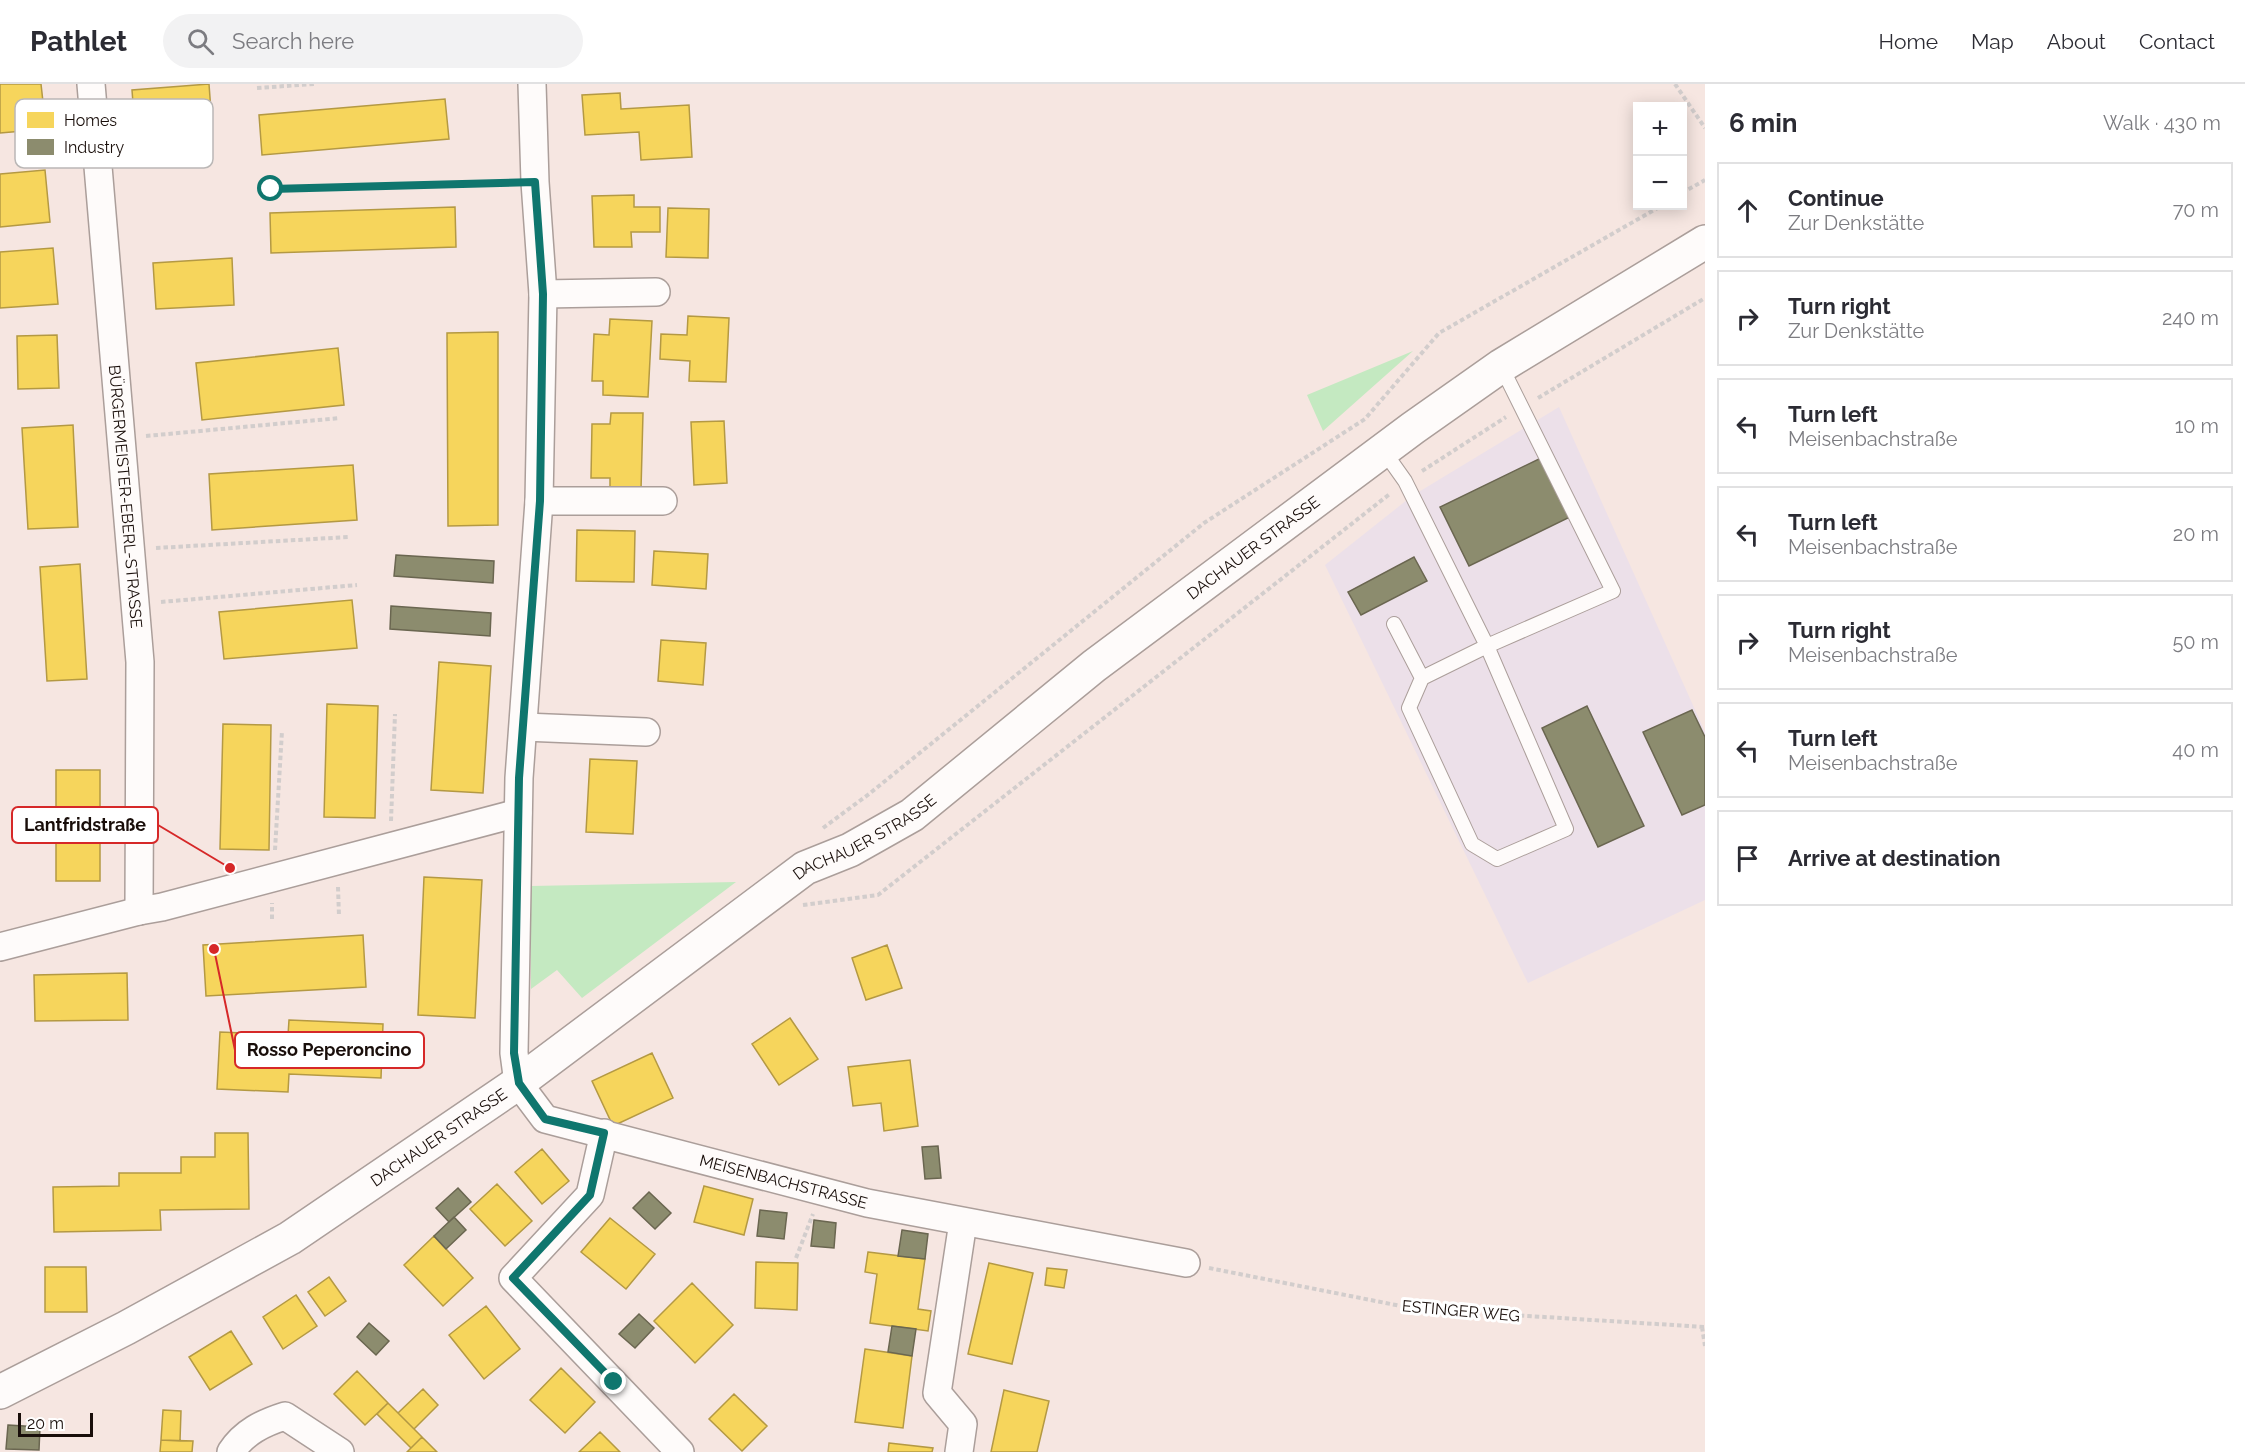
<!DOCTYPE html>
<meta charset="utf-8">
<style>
:root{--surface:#fff;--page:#f2f2f3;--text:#2b2b33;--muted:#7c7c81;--line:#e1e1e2}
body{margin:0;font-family:Raleway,sans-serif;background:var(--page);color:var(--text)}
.controls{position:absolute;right:18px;top:18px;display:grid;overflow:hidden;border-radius:0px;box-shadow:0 3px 15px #0003}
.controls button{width:54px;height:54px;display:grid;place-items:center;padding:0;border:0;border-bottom:2px solid var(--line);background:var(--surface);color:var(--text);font:30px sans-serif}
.scale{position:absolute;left:18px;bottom:15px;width:75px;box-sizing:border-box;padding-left:6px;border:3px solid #190e0a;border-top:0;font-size:16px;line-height:21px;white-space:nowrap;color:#190e0a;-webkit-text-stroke:4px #fff;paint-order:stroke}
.stop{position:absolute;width:18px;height:18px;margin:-14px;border:4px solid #0f766e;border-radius:50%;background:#fff}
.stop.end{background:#0f766e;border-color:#fff;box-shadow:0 2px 6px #0008}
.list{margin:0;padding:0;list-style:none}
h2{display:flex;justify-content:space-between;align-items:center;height:78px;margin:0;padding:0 24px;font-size:26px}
h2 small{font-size:20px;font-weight:400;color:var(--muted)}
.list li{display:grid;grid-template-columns:39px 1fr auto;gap:18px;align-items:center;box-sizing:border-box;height:96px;margin:0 12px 12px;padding:0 12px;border:2px solid var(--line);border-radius:0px}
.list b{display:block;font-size:22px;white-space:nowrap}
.list p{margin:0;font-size:20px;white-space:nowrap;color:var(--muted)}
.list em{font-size:20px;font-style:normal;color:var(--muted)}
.icon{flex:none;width:33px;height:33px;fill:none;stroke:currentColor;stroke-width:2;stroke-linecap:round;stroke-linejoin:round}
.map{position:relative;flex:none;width:1705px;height:1368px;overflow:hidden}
header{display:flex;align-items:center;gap:36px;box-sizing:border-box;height:84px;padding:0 30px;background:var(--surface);border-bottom:2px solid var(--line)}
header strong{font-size:28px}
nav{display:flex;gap:33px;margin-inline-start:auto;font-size:21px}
.search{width:420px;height:54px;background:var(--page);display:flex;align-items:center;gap:15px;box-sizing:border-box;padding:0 21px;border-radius:33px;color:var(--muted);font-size:22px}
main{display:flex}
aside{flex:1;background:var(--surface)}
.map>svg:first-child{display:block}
.commercial{fill:#ece0e9}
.green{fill:#c4e9c1}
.homes{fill:#f6d55c;stroke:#b49943;stroke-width:1.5}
.industry{fill:#8c8c6e;stroke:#6a6650;stroke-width:1.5}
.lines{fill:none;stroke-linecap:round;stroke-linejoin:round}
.service-casing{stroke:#ab9e9a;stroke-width:16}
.minor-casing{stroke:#ab9e9a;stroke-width:30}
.tertiary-casing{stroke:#ab9e9a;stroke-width:36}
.path{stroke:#d2cdcc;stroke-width:4;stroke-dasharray:4.5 3;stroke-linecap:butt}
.service{stroke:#fefbfa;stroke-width:14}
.minor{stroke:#fefbfa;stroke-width:27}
.tertiary{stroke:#fefbfa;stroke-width:33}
.route{stroke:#0f766e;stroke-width:8}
.labels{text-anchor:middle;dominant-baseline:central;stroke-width:6;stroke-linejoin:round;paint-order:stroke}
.street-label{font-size:16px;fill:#190e0a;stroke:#fff}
.key{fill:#fff;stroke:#bab7b6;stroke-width:1.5}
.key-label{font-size:16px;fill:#190e0a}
.leader{fill:none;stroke:#d62828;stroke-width:2}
.callout-dot{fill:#d62828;stroke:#fff;stroke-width:2}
.callout{fill:#fff;stroke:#d62828;stroke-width:2}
.callout-label{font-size:18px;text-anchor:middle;font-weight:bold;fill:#190e0a}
</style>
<header>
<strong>Pathlet</strong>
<div class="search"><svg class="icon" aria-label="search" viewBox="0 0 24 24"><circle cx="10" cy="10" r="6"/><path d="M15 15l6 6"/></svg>Search here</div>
<nav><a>Home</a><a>Map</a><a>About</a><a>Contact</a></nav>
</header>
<main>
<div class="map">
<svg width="1705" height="1368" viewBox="0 0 1705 1368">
<rect width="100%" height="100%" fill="#f6e6e1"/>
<path class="commercial" d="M1559,323L1705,648V816L1528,899L1325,481L1412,412Z"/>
<path class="green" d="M1413,267L1323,347L1307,311Z
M736,798L582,914L557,886L531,905V802Z"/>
<path class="homes" d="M0,0H41L46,45L0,49Z
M209,0L212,41L135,46L132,6Z
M620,9L621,25L689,21L692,73L641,76L639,48L585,51L582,11Z
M445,15L449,55L262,71L259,31Z
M45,86L50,138L0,143V90Z
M634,111V123H660V148H631L632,163H594L592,112Z
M455,123L456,163L271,169L270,129Z
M668,124L709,125L708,174L666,173Z
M53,164L58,220L0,224V168Z
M232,174L234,221L156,225L153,179Z
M688,232L729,234L726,298L689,297L690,277L660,275L661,250L687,251Z
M610,235L652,237L648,313L603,311V297H592L594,250L609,251Z
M498,248V441L448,442L447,249Z
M57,251L59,304L18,305L17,252Z
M338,264L344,321L202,336L196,279Z
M611,329H643L641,406H610V394H591L592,340H610Z
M724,337L727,399L694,401L691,338Z
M73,341L78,443L28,445L22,344Z
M353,381L357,436L212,446L209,390Z
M577,446L635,447L634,498L576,497Z
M654,467L708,470L706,505L652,501Z
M80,480L87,595L47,597L40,483Z
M352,516L357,564L224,575L219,528Z
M661,556L706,559L703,601L658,597Z
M439,578L491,582L483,709L431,706Z
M327,620L378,622L375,734L324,733Z
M223,640L271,641L269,766L220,765Z
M590,675L637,677L633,750L586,748Z
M56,686H100V797H56Z
M424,793L482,796L475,934L418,931Z
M363,851L366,903L206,912L203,861Z
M887,861L902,904L866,916L852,874Z
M127,889L128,936L35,937L34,891Z
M790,934L818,975L779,1001L752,960Z
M289,936L383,940L381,994L289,990L288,1008L217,1005L220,948L288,951Z
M652,969L673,1014L613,1042L592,997Z
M910,976L918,1042L884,1047L881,1019L853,1022L848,983Z
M215,1049H248L249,1125L160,1126L161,1146L54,1148L53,1103L119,1102V1089H181V1073H215Z
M542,1065L569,1097L542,1120L515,1088Z
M497,1100L532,1137L505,1162L470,1125Z
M704,1102L753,1115L744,1151L694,1138Z
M610,1134L655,1170L626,1205L581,1168Z
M434,1152L473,1194L443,1222L404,1181Z
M868,1168L925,1175L918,1225L931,1227L928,1247L870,1239L877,1190L865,1188Z
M756,1178L798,1179L797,1226L755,1224Z
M989,1179L1033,1189L1012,1280L968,1270Z
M45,1183H86L87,1228H45Z
M1047,1184L1067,1186L1064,1204L1045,1201Z
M329,1193L346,1217L325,1232L308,1208Z
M692,1199L733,1241L695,1279L654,1237Z
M296,1211L317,1242L283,1265L263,1233Z
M486,1222L520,1265L484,1295L449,1251Z
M231,1247L252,1280L210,1306L189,1273Z
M865,1265L912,1272L903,1344L855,1338Z
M561,1284L595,1318L565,1349L530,1316Z
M357,1287L388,1319L365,1341L334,1310Z
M423,1305L438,1321L414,1345L398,1329Z
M1004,1306L1049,1317L1037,1368H991Z
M734,1310L767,1342L742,1367L709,1335Z
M388,1319L422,1353L411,1364L377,1330Z
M163,1326L181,1327L180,1357L161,1356Z
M600,1348L620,1368H579Z
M422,1353L437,1368H407Z
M161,1356L193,1357L192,1368H160Z
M889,1359L933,1364L932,1368H888Z"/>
<path class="industry" d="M1541,374L1570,433L1469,482L1440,423Z
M396,471L494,477L493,499L394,492Z
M1414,473L1427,497L1361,531L1348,508Z
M391,522L491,529L490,552L390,545Z
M1587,622L1644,742L1598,763L1542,644Z
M1692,626L1705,653V721L1682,731L1643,648Z
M938,1062L941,1094L925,1095L922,1063Z
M458,1104L471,1118L449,1138L436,1124Z
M649,1108L671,1129L655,1145L633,1124Z
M760,1126L787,1129L784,1155L757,1152Z
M454,1133L466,1146L446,1165L434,1152Z
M814,1136L836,1139L834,1164L811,1162Z
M902,1146L928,1150L925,1175L898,1172Z
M639,1230L654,1244L635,1264L619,1250Z
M369,1239L389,1257L376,1271L357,1253Z
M892,1242L916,1245L912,1272L888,1268Z
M8,1341L40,1343L39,1366L6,1365Z"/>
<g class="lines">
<g class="service-casing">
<path id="service" d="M1383,366L1405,397L1487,562L1566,745L1497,775L1472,760L1409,624L1422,594L1487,562L1613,507L1501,282
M1394,540L1422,594"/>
</g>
<g class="minor-casing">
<g id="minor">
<path id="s1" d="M91,0L140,578L139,827"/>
<path id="s2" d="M532,0L535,98L543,210L539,417L519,694L514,969L518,999L545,1035L867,1119L1186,1179"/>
<path d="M543,210L656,208"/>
<path d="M539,417H663"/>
<path d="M524,643L646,648"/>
<path d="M0,863L139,827L162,823L518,729"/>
<path d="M604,1049L590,1111L513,1194L680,1368"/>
<path d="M231,1368C244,1348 263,1339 285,1332L340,1368"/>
<path d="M959,1368L963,1340L937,1309L963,1138"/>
</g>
</g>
<g class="tertiary-casing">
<g id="tertiary">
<path id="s3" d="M0,1308L126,1244L290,1154L518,999L805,784L850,766L912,731L1094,582L1413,344L1501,282L1705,158"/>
</g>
</g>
<path class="path" d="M1675,0L1705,44
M257,4L314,0
M271,105L510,99
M1682,109L1705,96
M1538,314L1705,214
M146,352L340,334
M1422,387L1506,333
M156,464L349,453
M161,518L357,501
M391,737L395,630
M823,744L869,710L1204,439L1365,335L1439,249L1661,122
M275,766L282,647
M338,803L339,832
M803,821L878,811L1391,409
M272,835V819
M796,1174L813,1130
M1209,1184L1416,1225L1705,1243
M1702,1243L1705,1262"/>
<use href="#service" class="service"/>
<use href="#minor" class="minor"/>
<use href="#tertiary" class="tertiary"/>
</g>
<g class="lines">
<path class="route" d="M271,105L535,98L543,210L540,417L519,694L514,969L519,999L545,1035L604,1049L590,1111L513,1194L614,1298"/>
</g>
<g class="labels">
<g class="street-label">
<text stroke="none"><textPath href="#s1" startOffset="414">BÜRGERMEISTER-EBERL-STRASSE</textPath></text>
<text stroke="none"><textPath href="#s3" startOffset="1516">DACHAUER STRASSE</textPath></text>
<text stroke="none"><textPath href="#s3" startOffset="1030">DACHAUER STRASSE</textPath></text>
<text stroke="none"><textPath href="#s3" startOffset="508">DACHAUER STRASSE</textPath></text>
<text stroke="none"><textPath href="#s2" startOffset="1292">MEISENBACHSTRASSE</textPath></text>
<text transform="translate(1461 1227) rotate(5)">ESTINGER WEG</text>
</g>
</g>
<rect x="15" y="15" width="198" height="69" rx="9" class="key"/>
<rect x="27" y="28" width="27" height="16" fill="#f6d55c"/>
<rect x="27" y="55" width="27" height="16" fill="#8c8c6e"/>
<g class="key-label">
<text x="64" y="42">Homes</text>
<text x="64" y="69">Industry</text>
</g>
<path class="leader" d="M230 784L158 741M214 865L235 966"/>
<g class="callout-dot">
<circle cx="230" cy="784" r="6"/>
<circle cx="214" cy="865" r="6"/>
</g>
<g class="callout">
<rect x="12" y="723" width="146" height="36" rx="6"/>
<rect x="235" y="948" width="189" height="36" rx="6"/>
</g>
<g class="callout-label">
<text x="85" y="747">Lantfridstraße</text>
<text x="329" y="972">Rosso Peperoncino</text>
</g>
</svg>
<div class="controls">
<button>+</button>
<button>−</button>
</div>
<div class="scale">20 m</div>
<div class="stop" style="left:271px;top:105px"></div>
<div class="stop end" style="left:614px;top:1298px"></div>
</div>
<aside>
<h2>6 min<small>Walk · 430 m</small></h2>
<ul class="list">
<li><svg class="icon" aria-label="ahead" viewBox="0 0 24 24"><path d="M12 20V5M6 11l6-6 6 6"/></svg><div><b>Continue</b><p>Zur Denkstätte</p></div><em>70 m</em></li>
<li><svg class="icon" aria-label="right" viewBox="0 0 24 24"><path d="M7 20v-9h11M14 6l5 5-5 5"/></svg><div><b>Turn right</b><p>Zur Denkstätte</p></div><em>240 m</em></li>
<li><svg class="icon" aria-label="left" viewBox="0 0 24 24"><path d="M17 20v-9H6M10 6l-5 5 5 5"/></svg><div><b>Turn left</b><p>Meisenbachstraße</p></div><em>10 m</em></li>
<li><svg class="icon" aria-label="left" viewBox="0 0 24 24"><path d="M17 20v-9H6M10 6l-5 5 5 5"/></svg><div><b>Turn left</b><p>Meisenbachstraße</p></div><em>20 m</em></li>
<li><svg class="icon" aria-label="right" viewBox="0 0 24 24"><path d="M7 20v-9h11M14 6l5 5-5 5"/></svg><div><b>Turn right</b><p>Meisenbachstraße</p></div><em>50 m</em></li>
<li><svg class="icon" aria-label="left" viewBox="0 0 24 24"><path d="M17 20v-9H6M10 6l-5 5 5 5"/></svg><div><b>Turn left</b><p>Meisenbachstraße</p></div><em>40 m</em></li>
<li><svg class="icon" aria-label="arrive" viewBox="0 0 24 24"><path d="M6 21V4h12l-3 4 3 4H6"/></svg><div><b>Arrive at destination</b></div></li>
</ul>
</aside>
</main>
